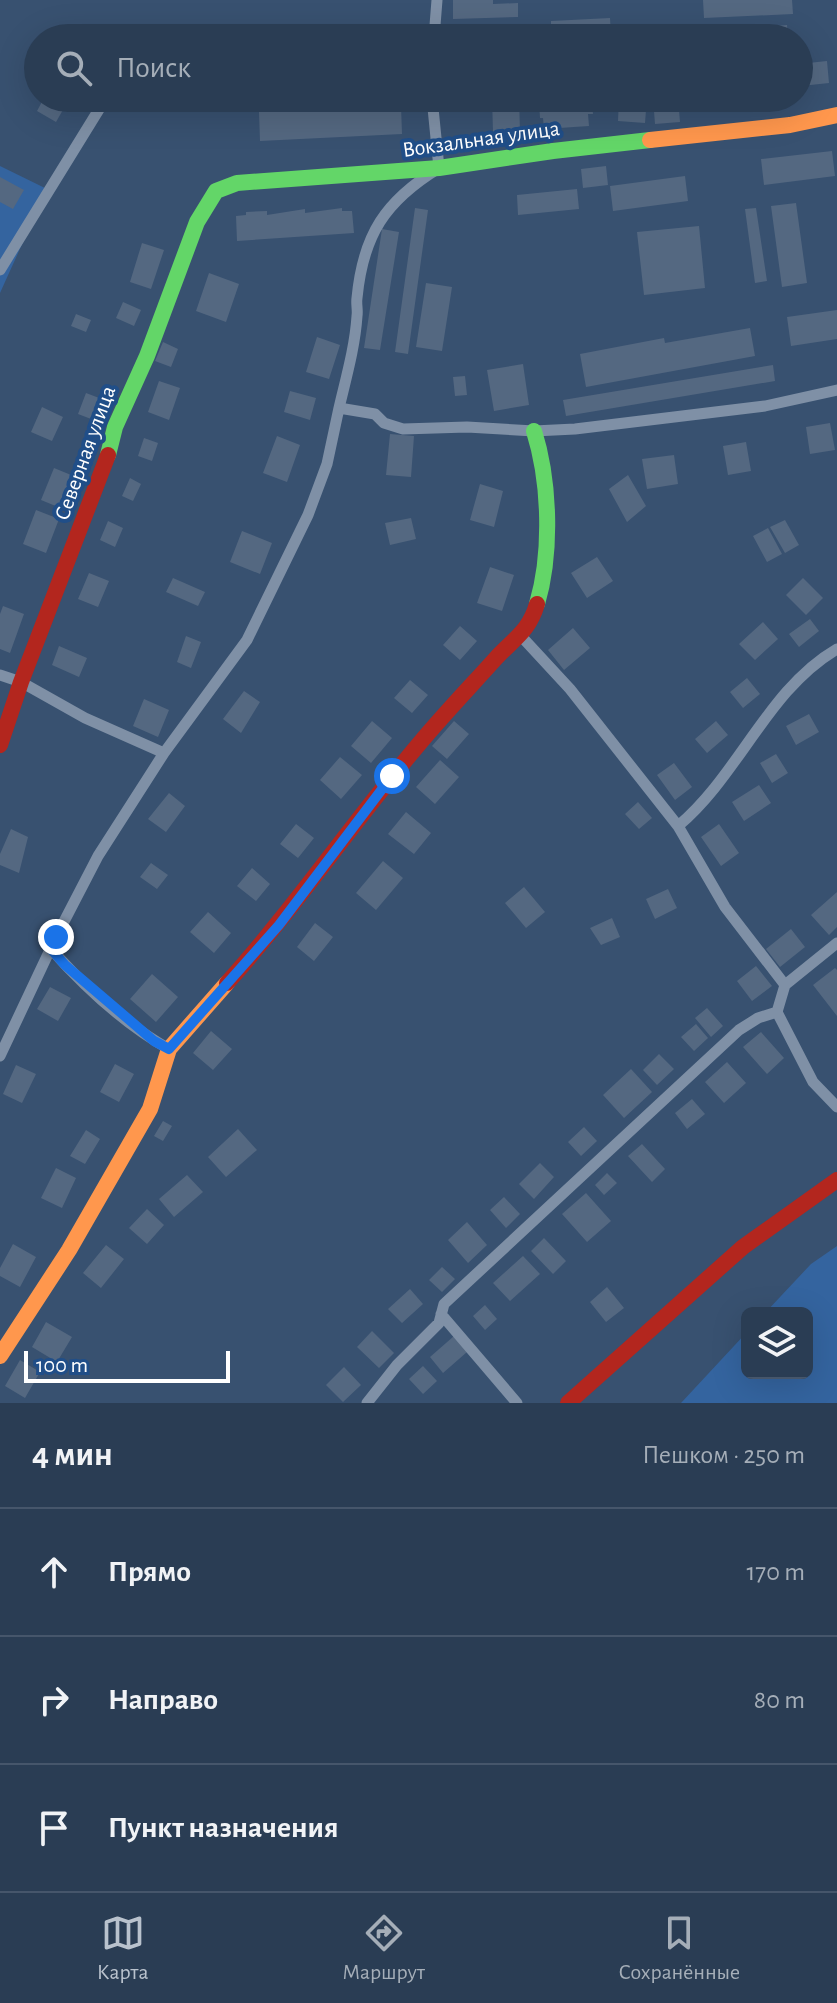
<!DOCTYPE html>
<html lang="ru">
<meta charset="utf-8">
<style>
:root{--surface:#2a3d54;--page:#36485e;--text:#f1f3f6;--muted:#a5aeb8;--line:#46566b;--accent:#b9c2cd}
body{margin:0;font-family:"Alegreya Sans",sans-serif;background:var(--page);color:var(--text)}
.controls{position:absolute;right:24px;bottom:24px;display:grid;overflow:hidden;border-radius:12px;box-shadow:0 8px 32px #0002}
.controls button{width:72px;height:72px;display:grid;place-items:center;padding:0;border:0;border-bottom:2px solid var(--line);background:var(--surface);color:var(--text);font:40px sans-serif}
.scale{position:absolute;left:24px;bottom:20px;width:206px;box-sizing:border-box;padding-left:8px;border:4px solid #fff;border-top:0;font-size:22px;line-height:28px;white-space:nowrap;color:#fff;-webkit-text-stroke:6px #204e88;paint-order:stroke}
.stop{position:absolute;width:24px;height:24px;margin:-18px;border:6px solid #1a73e8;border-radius:50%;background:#fff}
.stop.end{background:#1a73e8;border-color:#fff;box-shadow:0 2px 8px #0008}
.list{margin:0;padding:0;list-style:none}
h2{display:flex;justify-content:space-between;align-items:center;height:104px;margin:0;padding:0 32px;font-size:34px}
h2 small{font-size:26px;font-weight:400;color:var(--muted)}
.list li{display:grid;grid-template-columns:52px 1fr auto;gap:24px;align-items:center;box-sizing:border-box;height:128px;padding:0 32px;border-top:2px solid var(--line)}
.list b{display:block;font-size:30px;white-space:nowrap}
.list em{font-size:26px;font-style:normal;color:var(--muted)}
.icon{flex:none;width:44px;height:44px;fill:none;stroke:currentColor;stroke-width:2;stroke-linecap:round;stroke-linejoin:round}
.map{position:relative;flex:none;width:837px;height:1403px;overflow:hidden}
.search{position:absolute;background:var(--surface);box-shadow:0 8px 32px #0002;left:24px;right:24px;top:24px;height:88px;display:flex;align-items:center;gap:20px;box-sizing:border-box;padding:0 28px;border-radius:44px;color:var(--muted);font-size:30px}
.sheet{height:488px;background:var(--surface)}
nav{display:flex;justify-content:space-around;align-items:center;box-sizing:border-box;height:112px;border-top:2px solid var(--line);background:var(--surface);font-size:22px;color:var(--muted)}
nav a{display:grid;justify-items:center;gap:4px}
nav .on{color:var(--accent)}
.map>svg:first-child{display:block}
.green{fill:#34649f}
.building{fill:#546881}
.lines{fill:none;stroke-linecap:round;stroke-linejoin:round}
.street{stroke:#7f90a6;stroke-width:11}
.fast{stroke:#63d668;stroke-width:16}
.slow{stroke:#ff974d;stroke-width:16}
.jam{stroke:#b3261e;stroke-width:16}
.route{stroke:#1a73e8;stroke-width:10}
.labels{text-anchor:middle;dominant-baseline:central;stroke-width:8;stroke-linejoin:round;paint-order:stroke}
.street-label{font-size:22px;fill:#fff;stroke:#204e88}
</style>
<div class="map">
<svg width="837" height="1403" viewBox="0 0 837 1403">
<rect width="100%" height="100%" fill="#385170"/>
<path class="green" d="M0,166L47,189L0,293Z
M837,1246V1403H681L747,1332V1373H807V1313H765L811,1264Z"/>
<path class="building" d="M453,0H493V4L518,3V17L453,19Z
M703,0H792L793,14L704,18Z
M610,18L611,34L551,37V21Z
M787,25L788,38H717V31Z
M827,61L829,83L801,86L799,64Z
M44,98H63L68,101L56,122L37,111Z
M492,98H519L520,131L493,132Z
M619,98H647L645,123L618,121Z
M678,98L680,122L655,124L653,99Z
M592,99L593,114H588L589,126L544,129L543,118H540L539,102Z
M401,106L402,134L260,141L259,112Z
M832,151L835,176L764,185L761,159Z
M606,166L608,185L583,188L581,169Z
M685,176L688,201L613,211L610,186Z
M0,177L24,190L13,209L0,202Z
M577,189L579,209L518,215L517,195Z
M796,203L807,283L782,287L771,206Z
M342,208V211H352L354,233L237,241L236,216L246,215V212L267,211V215L305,209V213Z
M415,208L428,210L408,354L395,352Z
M756,208L767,281L755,283L745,209Z
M699,226L705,288L644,295L637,232Z
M382,229L399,232L380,350L364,348Z
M142,243L164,250L151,289L130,282Z
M209,273L239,284L226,322L196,311Z
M426,283L452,287L442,351L416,347Z
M123,302L141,310L134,326L116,318Z
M837,310V339L791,346L787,317Z
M76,314L91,320L86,332L71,326Z
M750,328L755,356L586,387L580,354L664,338L665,343Z
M317,337L340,345L329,379L306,372Z
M163,342L178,349L171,367L155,361Z
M523,364L529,405L494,411L487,370Z
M773,365L775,381L566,416L563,400Z
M465,376L467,395L455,396L453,377Z
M159,381L180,388L169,420L148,412Z
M290,391L316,398L310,420L284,412Z
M86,393L107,401L99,422L78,414Z
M42,407L63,417L52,441L31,432Z
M830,423L835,450L810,454L806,427Z
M390,434L414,436L411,477L386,475Z
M277,436L300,445L287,482L263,473Z
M144,438L158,443L152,461L138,456Z
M746,442L751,471L728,475L723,446Z
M674,455L678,484L647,489L642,459Z
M54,468L76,477L63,509L41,500Z
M628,475L646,506L627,522L609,489Z
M130,478L141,484L133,501L122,496Z
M480,484L503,491L494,527L470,520Z
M36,510L59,519L46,553L23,544Z
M411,518L416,539L390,545L385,523Z
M785,520L799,545L785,553L770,527Z
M108,521L123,528L115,547L100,540Z
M768,528L782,554L767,562L753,536Z
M242,531L272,543L260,574L230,562Z
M597,557L613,581L587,598L571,573Z
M490,567L514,575L502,611L477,603Z
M89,573L109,581L98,607L78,599Z
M173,578L205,592L198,606L166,592Z
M803,578L823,598L806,615L786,595Z
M3,606L24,614L10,653L0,649V614Z
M810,619L819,631L799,647L789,634Z
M763,622L778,639L755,660L739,644Z
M460,626L477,641L460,660L443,645Z
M573,628L590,648L564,670L548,650Z
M186,636L201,642L191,668L177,662Z
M59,646L87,658L79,677L52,665Z
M747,678L760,694L743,708L730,692Z
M410,680L428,695L412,713L394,698Z
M244,691L260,702L241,733L223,719Z
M144,699L169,710L158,737L133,726Z
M809,714L819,732L796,745L786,726Z
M372,721L392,738L371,763L351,746Z
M454,721L469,734L447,759L432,746Z
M716,721L728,735L707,753L695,739Z
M776,754L788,773L772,783L760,763Z
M340,757L362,775L341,799L320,780Z
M440,760L459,777L435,804L416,787Z
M674,763L692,787L675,800L657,775Z
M759,785L771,803L744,821L732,802Z
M169,793L185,806L166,832L148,819Z
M638,802L652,818L639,829L625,814Z
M406,812L431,833L414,854L388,834Z
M296,824L314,838L298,858L280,844Z
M719,824L739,853L721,866L701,837Z
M11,829L28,837L19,873L0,865V854Z
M383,861L403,878L376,910L356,893Z
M151,863L168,875L157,889L140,877Z
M252,868L270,884L256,901L237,886Z
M524,887L545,912L526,928L505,903Z
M668,889L677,908L655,919L646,899Z
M837,892V927L829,935L811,915Z
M208,912L231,933L214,953L190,932Z
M612,918L620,937L601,945L590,928Z
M315,923L333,937L314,961L297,947Z
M791,929L805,947L780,967L766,949Z
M756,966L772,986L752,1001L737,981Z
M835,968L837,970V1016L813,985Z
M152,974L178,997L156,1022L130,999Z
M50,987L71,998L58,1021L37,1009Z
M707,1008L723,1026L711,1037L695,1018Z
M696,1024L708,1038L694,1051L681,1037Z
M211,1031L232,1049L213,1070L193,1053Z
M761,1032L784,1058L767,1074L743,1047Z
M659,1054L674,1069L657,1085L643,1070Z
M727,1062L746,1083L724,1103L705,1082Z
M115,1064L134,1074L119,1102L100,1092Z
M16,1065L36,1074L22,1103L3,1094Z
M631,1069L652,1092L624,1118L603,1095Z
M692,1099L705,1114L687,1129L675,1113Z
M163,1121L172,1126L163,1141L154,1136Z
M584,1127L597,1141L581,1156L568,1142Z
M238,1129L257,1150L226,1177L208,1157Z
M86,1130L100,1139L85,1164L70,1156Z
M642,1144L665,1169L652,1182L628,1156Z
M540,1163L554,1177L534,1199L519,1184Z
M56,1168L76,1178L62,1208L41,1198Z
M607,1173L617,1183L604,1195L595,1185Z
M187,1175L203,1192L174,1217L159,1199Z
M586,1193L611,1221L587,1242L562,1214Z
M504,1197L520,1214L506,1228L490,1210Z
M147,1209L164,1225L147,1244L129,1228Z
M467,1222L487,1245L468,1263L448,1240Z
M544,1238L566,1261L553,1274L531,1251Z
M13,1244L36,1257L20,1287L0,1276V1268Z
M106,1245L124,1259L101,1288L83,1273Z
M523,1256L540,1274L510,1301L493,1283Z
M442,1267L455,1279L442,1292L429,1280Z
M607,1287L624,1308L606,1322L590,1302Z
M410,1289L423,1304L402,1323L388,1309Z
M485,1305L497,1319L485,1330L473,1316Z
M46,1322L72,1337L57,1362L32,1347Z
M372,1331L394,1353L379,1368L357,1347Z
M454,1336L467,1352L443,1373L430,1357Z
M20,1360L40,1372L25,1398L5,1386Z
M423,1366L437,1381L423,1394L409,1379Z
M344,1367L361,1385L343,1402L326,1385Z"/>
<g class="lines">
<path class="street" d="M434,38L437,0
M432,98L439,168C385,201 363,235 357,298C356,304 358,310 357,316C355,347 346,378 339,408L375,414L384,423L403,429L467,427L534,431L575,429L765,406L837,390
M0,270L106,98
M521,636L570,689L678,826L725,907L785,985L777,1012L813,1082L837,1107
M0,675L21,682L85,718L164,753
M678,826C739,775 768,689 837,649
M51,949C84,986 126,1025 169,1049
M785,985L837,943
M0,1056L56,937L98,856L164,753L247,640L308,515L327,464L339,408
M441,1314L517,1403
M367,1403L397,1365L439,1323L444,1304L739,1030L758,1018L777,1012"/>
<path class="fast" d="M534,431C550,482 552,553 537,604
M108,455L115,427L147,356L197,222L216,191L237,183L439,168L553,151L650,140"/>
<path class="slow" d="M650,140L790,125L837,115
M0,1356L69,1250L150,1109L169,1049L227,983"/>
<path class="jam" d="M0,745L21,682L108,455
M227,983C296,906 353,822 419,744C444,714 471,686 497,657C515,638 529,631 537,604
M568,1403L743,1247L837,1180"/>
</g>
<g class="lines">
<path class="route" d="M56,937L51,949L65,965L154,1041L169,1049L279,925L392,776"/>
</g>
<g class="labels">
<g class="street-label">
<text transform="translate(481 139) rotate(-8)">Вокзальная улица</text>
<text transform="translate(85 453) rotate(-70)">Северная улица</text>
</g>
</g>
</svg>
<div class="controls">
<button><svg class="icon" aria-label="layers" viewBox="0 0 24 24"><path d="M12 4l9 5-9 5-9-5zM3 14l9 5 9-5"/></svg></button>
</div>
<div class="scale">100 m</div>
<div class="stop" style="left:392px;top:776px"></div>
<div class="stop end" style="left:56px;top:937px"></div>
<div class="search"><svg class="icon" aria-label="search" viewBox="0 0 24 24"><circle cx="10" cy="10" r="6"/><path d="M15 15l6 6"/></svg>Поиск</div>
</div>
<section class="sheet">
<h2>4 мин<small>Пешком · 250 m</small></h2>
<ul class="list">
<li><svg class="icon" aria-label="ahead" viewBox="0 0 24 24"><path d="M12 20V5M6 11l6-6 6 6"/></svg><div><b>Прямо</b></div><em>170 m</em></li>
<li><svg class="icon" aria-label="right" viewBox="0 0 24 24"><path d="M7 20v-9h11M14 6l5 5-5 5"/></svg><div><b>Направо</b></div><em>80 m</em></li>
<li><svg class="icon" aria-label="arrive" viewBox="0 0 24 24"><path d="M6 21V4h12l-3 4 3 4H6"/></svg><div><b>Пункт назначения</b></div></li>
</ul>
</section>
<nav>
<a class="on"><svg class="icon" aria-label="map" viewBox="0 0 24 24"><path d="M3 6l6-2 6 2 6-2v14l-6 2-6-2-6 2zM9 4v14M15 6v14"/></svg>Карта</a>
<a><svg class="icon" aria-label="directions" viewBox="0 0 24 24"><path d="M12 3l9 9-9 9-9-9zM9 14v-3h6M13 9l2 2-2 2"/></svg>Маршрут</a>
<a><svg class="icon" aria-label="saved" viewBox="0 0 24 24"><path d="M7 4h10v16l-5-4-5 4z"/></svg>Сохранённые</a>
</nav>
